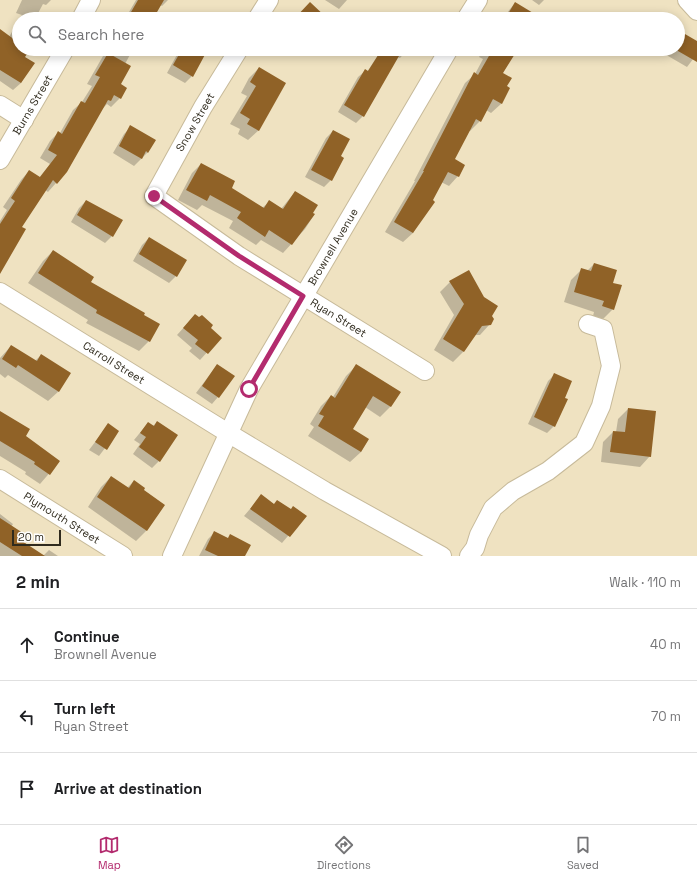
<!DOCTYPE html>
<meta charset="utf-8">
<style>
:root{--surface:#fff;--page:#f6f6f6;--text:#202124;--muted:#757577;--line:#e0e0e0;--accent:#b32b6e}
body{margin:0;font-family:"Space Grotesk",sans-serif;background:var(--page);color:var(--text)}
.scale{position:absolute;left:12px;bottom:10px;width:49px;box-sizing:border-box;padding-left:4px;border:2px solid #2f2a1d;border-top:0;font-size:11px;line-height:14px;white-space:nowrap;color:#2f2a1d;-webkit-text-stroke:3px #fff;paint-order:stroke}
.stop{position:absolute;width:12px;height:12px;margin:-9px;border:3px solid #b32b6e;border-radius:50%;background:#fff}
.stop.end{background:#b32b6e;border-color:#fff;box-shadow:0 1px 4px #0008}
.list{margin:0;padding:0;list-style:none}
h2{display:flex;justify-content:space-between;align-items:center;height:52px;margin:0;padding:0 16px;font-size:17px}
h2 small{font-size:13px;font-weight:400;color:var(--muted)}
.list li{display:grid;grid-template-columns:26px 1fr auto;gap:12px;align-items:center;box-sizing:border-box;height:72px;padding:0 16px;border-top:1px solid var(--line)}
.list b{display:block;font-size:15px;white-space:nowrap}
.list p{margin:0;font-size:13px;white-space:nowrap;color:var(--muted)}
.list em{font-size:13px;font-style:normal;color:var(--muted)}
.icon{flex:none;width:22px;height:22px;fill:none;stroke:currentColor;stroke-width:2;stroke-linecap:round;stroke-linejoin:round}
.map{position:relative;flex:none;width:697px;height:556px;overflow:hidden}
.search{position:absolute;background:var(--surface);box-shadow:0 2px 10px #0003;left:12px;right:12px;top:12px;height:44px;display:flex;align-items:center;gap:10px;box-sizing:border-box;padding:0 14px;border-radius:22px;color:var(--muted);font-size:15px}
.sheet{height:268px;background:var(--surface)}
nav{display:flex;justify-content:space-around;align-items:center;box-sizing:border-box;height:56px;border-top:1px solid var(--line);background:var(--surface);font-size:11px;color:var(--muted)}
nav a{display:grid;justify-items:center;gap:2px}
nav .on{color:var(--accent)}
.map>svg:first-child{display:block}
.shadow{fill:#0003}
.building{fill:#906227}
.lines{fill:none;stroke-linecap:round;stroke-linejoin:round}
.minor-casing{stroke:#c7ba9a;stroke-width:20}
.minor{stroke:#fff;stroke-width:18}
.route{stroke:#b32b6e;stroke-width:5}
.labels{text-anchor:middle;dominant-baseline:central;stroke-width:4;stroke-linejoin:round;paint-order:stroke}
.street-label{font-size:11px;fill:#2f2a1d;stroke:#fff}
</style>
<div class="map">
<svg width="697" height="556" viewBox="0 0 697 556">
<rect width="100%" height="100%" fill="#efe2c1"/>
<path class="shadow" d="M22,0H51L46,5L43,4L35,19H19L22,15L16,13Z
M136,0H168L162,6L160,5L153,16L157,19H125Z
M325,0H347L339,9Z
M532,0H544L539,5Z
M515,3L535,19H502Z
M19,20V49H24V57L33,63L21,83L13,90L0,81V30L9,37Z
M678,31L697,42V54L687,67L656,49H678Z
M107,49H133L125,64L119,85L120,98L111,107L107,104L102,109L56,183L48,192L45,190L21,227L0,268V221L7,210L3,207L21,180L29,171L39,178L50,164L40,158L50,141L58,133H60L73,110L82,102L92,86L87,84Z
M180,49H207L192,76L185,83L167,73Z
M382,49H408L400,58L397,57L363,116L356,123L338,112L358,77L365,71L367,72Z
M484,49H517L502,74L506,87L509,88L501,104L491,113L486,110L480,121L470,131L469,130L453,160L458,176L449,186L441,182L413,233L403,242L385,232L415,181H414L465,83L475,74L483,59L479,57Z
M259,68V130L248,140L238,134L240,129L230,124L247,96L241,93L249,78Z
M131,127L148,152L134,166L113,153L124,134Z
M333,131L340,157L331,180L324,187L305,177L326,138Z
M201,164L230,188L262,208L269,202L281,209L295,192L314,215L305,229L283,253L261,240L256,245L229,228L233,221L202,205L197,210L178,200L192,173Z
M86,201L112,236L105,243L71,222L79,208Z
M149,238L176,276L169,283L133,261L142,245Z
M53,251L89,282L142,315L149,341L139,351L86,323L88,320L28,283L43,261Z
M594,264L612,283L613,309L603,319L593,316L594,312L564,302L571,280L582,269L587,271Z
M450,282L491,316L490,324L480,335H474L463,352L453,362L434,350L454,315L440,292Z
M195,315L220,338L200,360L189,351L192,348L177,335Z
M11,346L35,361L41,355L59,391L48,401L8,375L5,378L0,374V358Z
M217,365L218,397L212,404L196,393Z
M356,366L399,392L390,407L380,417L365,407L352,429L368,440L361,452L350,462L308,436L314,427L310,424L321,406L331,396L333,397L346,376Z
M555,374L554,426L547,433L528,424L548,381Z
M628,409L650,456L640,467L601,462L603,442L613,432H616L618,419Z
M0,412L24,437L59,462L40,484L25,474L26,472L0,456Z
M157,422L159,461L152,468L133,454L140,444L134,440L148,423L153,426Z
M108,425L118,431L99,456L89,450Z
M111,477L127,488L134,481L143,490L164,505L146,531L136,541L88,507L101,487Z
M261,496L274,505L305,516L282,543L244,516Z
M0,514L13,524L11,527L20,542L43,556L49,550L58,556H0Z
M215,532L244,556H199L208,539Z"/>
<path class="building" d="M138,0H164L153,19H127Z
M310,2L328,19H294Z
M515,2L543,19H505Z
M0,29L19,43V49H25L29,51L25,57L35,63L21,83L0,70Z
M678,30L697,41V62L678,51Z
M182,49H208L193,77L173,65Z
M382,49H403L364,117L344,105L365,69L368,71Z
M493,49H518L503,73L512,78L507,86L510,88L502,104L493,99L481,122L476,119L455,159L465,165L459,177L448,172L433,200L435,202L413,233L394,222L424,171H423L474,72L478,75Z
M108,53L131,66L121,84L127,88L121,99L114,95L111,101L108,100L67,172L57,184L53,180L22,227L26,229L0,274V224L15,201L11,198L29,170L40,177L57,155L48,150L58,131L62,134L81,101L85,103L100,77L95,75Z
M259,67L286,83L259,131L247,124L250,119L240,113L256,86L250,82Z
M130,125L156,140L148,153L146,151L142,159L119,146Z
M333,130L350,139L341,156L344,158L332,181L311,170Z
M201,163L235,181L232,188L264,208L269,200L283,209L295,191L318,205L313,213L315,214L292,245L269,230L265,237L237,218L241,212L210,195L207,201L186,190Z
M86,200L123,220L113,237L77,215Z
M149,237L187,260L177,277L139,254Z
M53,250L94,277L91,282L145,313L144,315L160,324L150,342L96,313L97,310L38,273Z
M594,263L617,270L613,283L622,285L614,310L602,306L604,301L574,292L581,268L591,271Z
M469,270L484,297L498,306L492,316L494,319L491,325L482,326L464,352L443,339L464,304L449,281Z
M195,314L199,317L202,315L213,325L211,328L222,338L208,354L195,344L198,340L183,328Z
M11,345L37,361L41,354L71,373L59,392L18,365L16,368L2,359Z
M217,364L235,376L219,398L202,386Z
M356,364L401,392L391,407L373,396L353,429L369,439L361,452L318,426L324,416L319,414L331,395L335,398Z
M554,373L572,381L565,398L568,399L555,427L534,417Z
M628,408L656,411L651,457L610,452L613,431L625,432Z
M0,411L30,429L26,436L60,461L50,475L34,464L35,462L0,441Z
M157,421L178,435L160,462L139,447L146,437L140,433L148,422L154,426Z
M108,423L119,431L107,450L95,442Z
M111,476L129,488L134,480L145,488L144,490L165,505L147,531L97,497Z
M261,494L274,504L277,500L291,509L293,506L307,516L290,537L250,509Z
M0,518L26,535L22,541L45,556H22L0,542Z
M214,531L228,538L230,534L251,545L245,556H218L205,550Z"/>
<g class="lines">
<g class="minor-casing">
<g id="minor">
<path d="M687,0L697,11"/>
<path d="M81,19L91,0"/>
<path d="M257,19L269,0"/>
<path d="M466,19L478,0"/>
<path id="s1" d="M239,49L203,107L154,196L239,256L425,371"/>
<path d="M0,105L24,120"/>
<path id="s2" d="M0,160L65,49"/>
<path id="s3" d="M0,292L228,433L325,491L442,556"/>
<path id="s4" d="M0,479L123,556"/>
<path id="s5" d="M172,556L249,389L449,49"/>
<path d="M469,556L475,548L479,535L493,508L513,491L548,471L584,443L601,406L611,366L603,329L588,324"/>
</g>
</g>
<use href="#minor" class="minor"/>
</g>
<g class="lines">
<path class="route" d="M154,196L239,256L303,296L249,389"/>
</g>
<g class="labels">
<g class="street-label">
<text stroke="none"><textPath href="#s2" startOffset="64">Burns Street</textPath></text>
<text transform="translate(195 122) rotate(-60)">Snow Street</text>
<text stroke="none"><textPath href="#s5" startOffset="349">Brownell Avenue</textPath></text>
<text stroke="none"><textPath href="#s1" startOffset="391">Ryan Street</textPath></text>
<text stroke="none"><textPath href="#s3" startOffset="134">Carroll Street</textPath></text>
<text stroke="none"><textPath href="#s4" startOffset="73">Plymouth Street</textPath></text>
</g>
</g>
</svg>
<div class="scale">20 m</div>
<div class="stop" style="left:249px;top:389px"></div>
<div class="stop end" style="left:154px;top:196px"></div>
<div class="search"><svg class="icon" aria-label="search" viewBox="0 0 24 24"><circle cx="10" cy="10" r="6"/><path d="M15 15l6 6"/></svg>Search here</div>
</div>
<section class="sheet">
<h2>2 min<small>Walk · 110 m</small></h2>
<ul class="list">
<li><svg class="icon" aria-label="ahead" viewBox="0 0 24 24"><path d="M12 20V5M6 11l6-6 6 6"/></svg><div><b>Continue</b><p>Brownell Avenue</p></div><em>40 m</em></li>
<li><svg class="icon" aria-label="left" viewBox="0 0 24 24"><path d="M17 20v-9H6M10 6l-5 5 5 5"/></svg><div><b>Turn left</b><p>Ryan Street</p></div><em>70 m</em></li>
<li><svg class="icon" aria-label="arrive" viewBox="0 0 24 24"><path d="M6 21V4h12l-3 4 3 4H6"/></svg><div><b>Arrive at destination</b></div></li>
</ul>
</section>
<nav>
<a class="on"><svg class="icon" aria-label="map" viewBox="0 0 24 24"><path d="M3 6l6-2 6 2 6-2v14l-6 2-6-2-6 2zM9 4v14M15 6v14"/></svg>Map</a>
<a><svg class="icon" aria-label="directions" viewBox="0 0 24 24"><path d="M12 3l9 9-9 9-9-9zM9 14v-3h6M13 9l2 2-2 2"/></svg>Directions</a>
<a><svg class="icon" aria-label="saved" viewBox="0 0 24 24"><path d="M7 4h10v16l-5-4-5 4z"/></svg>Saved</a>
</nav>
